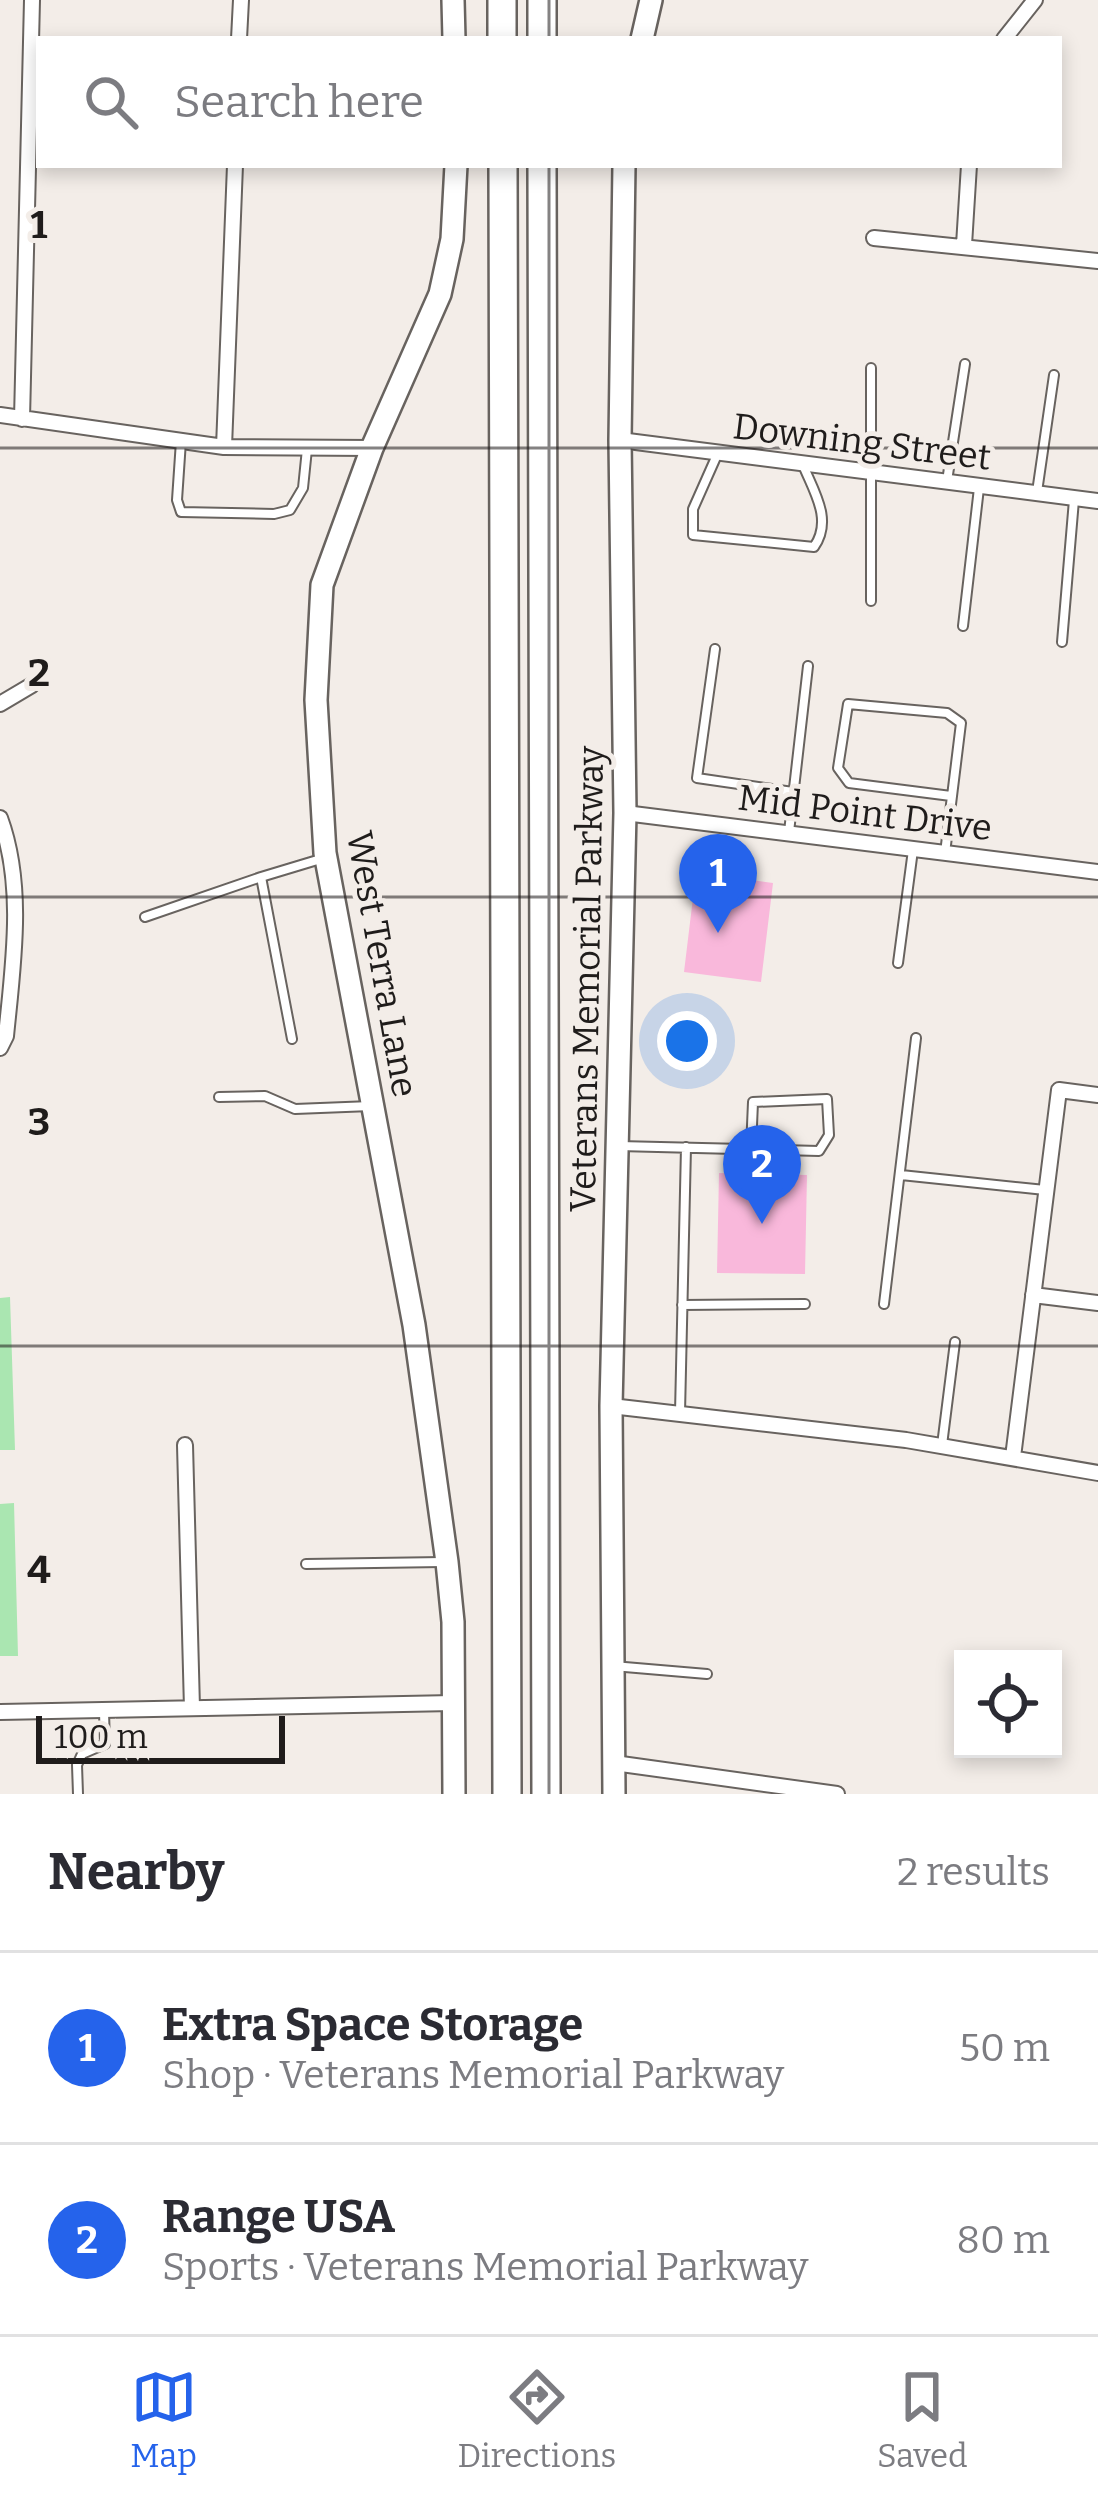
<!DOCTYPE html>
<meta charset="utf-8">
<style>
:root{--surface:#fff;--page:#f7f7f7;--text:#2b2b33;--muted:#7c7c81;--line:#e1e1e2;--accent:#2563eb}
body{margin:0;font-family:Bitter,serif;background:var(--page);color:var(--text)}
.controls{position:absolute;right:36px;bottom:36px;display:grid;overflow:hidden;border-radius:0px;box-shadow:0 6px 18px #0003}
.controls button{width:108px;height:108px;display:grid;place-items:center;padding:0;border:0;border-bottom:3px solid var(--line);background:var(--surface);color:var(--text);font:60px sans-serif}
.scale{position:absolute;left:36px;bottom:30px;width:249px;box-sizing:border-box;padding-left:12px;border:6px solid #1f1c1b;border-top:0;font-size:33px;line-height:42px;white-space:nowrap;color:#1f1c1b;-webkit-text-stroke:9px #f3ede8;paint-order:stroke}
.you{position:absolute;left:687px;top:1041px;width:42px;height:42px;margin:-30px;border:9px solid #fff;border-radius:50%;background:#1a73e8;box-shadow:0 0 0 18px #1a73e833}
.badge{display:grid;place-items:center;width:78px;height:78px;border-radius:50%;background:var(--accent);color:#fff;font-size:39px;font-weight:700}
.pin{position:absolute;translate:-50% -99px;filter:drop-shadow(0 3px 6px #0008)}
.pin::after{content:'';position:absolute;top:63px;width:42px;height:36px;background:inherit;clip-path:polygon(0 0,100% 0,50% 100%)}
.list{margin:0;padding:0;list-style:none}
h2{display:flex;justify-content:space-between;align-items:center;height:156px;margin:0;padding:0 48px;font-size:51px}
h2 small{font-size:39px;font-weight:400;color:var(--muted)}
.list li{display:grid;grid-template-columns:78px 1fr auto;gap:36px;align-items:center;box-sizing:border-box;height:192px;padding:0 48px;border-top:3px solid var(--line)}
.list b{display:block;font-size:45px;white-space:nowrap}
.list p{margin:0;font-size:39px;white-space:nowrap;color:var(--muted)}
.list em{font-size:39px;font-style:normal;color:var(--muted)}
.icon{flex:none;width:66px;height:66px;fill:none;stroke:currentColor;stroke-width:2;stroke-linecap:round;stroke-linejoin:round}
.map{position:relative;flex:none;width:1098px;height:1794px;overflow:hidden}
.search{position:absolute;background:var(--surface);box-shadow:0 6px 18px #0003;left:36px;right:36px;top:36px;height:132px;display:flex;align-items:center;gap:30px;box-sizing:border-box;padding:0 42px;border-radius:0px;color:var(--muted);font-size:45px}
.sheet{height:540px;background:var(--surface)}
nav{display:flex;justify-content:space-around;align-items:center;box-sizing:border-box;height:168px;border-top:3px solid var(--line);background:var(--surface);font-size:33px;color:var(--muted)}
nav a{display:grid;justify-items:center;gap:6px}
nav .on{color:var(--accent)}
.map>svg:first-child{display:block}
.green{fill:#aae6b1}
.building{fill:#f9b8db}
.lines{fill:none;stroke-linecap:round;stroke-linejoin:round}
.lane-casing{stroke:#68635f;stroke-width:12}
.street-casing{stroke:#68635f;stroke-width:18}
.secondary-casing{stroke:#68635f;stroke-width:26}
.highway-casing{stroke:#68635f;stroke-width:32}
.lane{stroke:#fff;stroke-width:8}
.street{stroke:#fff;stroke-width:14}
.secondary{stroke:#fff;stroke-width:21}
.highway{stroke:#fff;stroke-width:27}
.grid{fill:none;stroke:#1f1c1b;stroke-width:3;stroke-opacity:0.55}
.labels{text-anchor:middle;dominant-baseline:central;stroke-width:10;stroke-linejoin:round;paint-order:stroke}
.street-label{font-size:36px;fill:#1f1c1b;stroke:#f3ede8}
.grid-label{font-size:39px;text-anchor:middle;font-weight:bold;fill:#1f1c1b;stroke:#f3ede8;stroke-width:10;stroke-linejoin:round;paint-order:stroke}
</style>
<div class="map">
<svg width="1098" height="1794" viewBox="0 0 1098 1794">
<rect width="100%" height="100%" fill="#f3ede8"/>
<path class="green" d="M10,1297L15,1450H0V1298Z
M14,1503L18,1656H0V1504Z"/>
<path class="building" d="M696,873L773,883L761,982L684,972Z
M719,1173L807,1175L805,1274L717,1273Z"/>
<g class="lines">
<g class="lane-casing">
<path id="lane" d="M871,368V601
M181,441L177,500L181,512L274,514L290,510L303,488L307,449
M717,455L693,509V535L814,547C833,520 814,492 803,465
M947,481L965,364
M1037,492L1054,375
M963,626L979,488
M1062,642L1074,500
M715,649L697,778L793,792
M789,832L808,666
M945,853L961,723L947,713L848,704L838,768L849,783L951,796
M145,917L261,877
M898,963L913,850
M292,1039L261,877L324,858
M219,1097L265,1096L295,1109L371,1106
M619,1146L819,1151L829,1135L827,1099L753,1102L751,1149
M901,1175L1045,1190
M884,1304L916,1038
M682,1305L805,1304
M680,1413L686,1147
M942,1445L955,1342
M306,1564L443,1562
M613,1666L707,1674
M78,1794L77,1765L82,1754L105,1744L104,1712"/>
</g>
<g class="street-casing">
<path id="street" d="M239,39L241,0
M1004,39L1035,0
M874,238L1098,261
M964,245L969,165
M0,415L224,447L372,448
M22,419L32,0
M620,440L1098,501
M224,447L235,165
M0,704L32,685
M625,813L1098,872
M0,818C25,886 13,965 6,1036L0,1048
M1033,1295L1098,1303
M611,1406L906,1440L1098,1473
M185,1445L192,1708
M1013,1457L1059,1090L1098,1095
M0,1712L453,1703
M614,1763L837,1794"/>
</g>
<g class="secondary-casing">
<path id="secondary" d="M453,0L454,39
M642,39L651,0
M454,1794L453,1622L447,1562L414,1325L325,853L316,700L322,585L372,448L440,294L452,239L456,165
M614,1794L611,1406L625,813L620,440L624,165"/>
</g>
<g class="highway-casing">
<path id="highway" d="M502,0V39
M542,0V39
M503,165L507,1794
M542,165L546,1794"/>
</g>
<use href="#lane" class="lane"/>
<use href="#street" class="street"/>
<use href="#secondary" class="secondary"/>
<use href="#highway" class="highway"/>
</g>
<path class="grid" d="M549,0V39M549,165V1794M0,448H1098M0,897H1098M0,1346H1098"/>
<g class="labels">
<g class="street-label">
<text transform="translate(862 442) rotate(7)">Downing Street</text>
<text transform="translate(865 813) rotate(7)">Mid Point Drive</text>
<text transform="translate(382 964) rotate(80)">West Terra Lane</text>
<text transform="translate(587 979) rotate(-89)">Veterans Memorial Parkway</text>
</g>
</g>
<g class="grid-label">
<text x="39" y="238">1</text>
<text x="39" y="686">2</text>
<text x="39" y="1135">3</text>
<text x="39" y="1583">4</text>
</g>
</svg>
<div class="controls">
<button><svg class="icon" aria-label="locate" viewBox="0 0 24 24"><circle cx="12" cy="12" r="6"/><path d="M12 2v4M12 18v4M2 12h4M18 12h4"/></svg></button>
</div>
<div class="scale">100 m</div>
<div class="you"></div>
<div class="pin badge" style="left:718px;top:933px">1</div>
<div class="pin badge" style="left:762px;top:1224px">2</div>
<div class="search"><svg class="icon" aria-label="search" viewBox="0 0 24 24"><circle cx="10" cy="10" r="6"/><path d="M15 15l6 6"/></svg>Search here</div>
</div>
<section class="sheet">
<h2>Nearby<small>2 results</small></h2>
<ul class="list">
<li><span class="badge">1</span><div><b>Extra Space Storage</b><p>Shop · Veterans Memorial Parkway</p></div><em>50 m</em></li>
<li><span class="badge">2</span><div><b>Range USA</b><p>Sports · Veterans Memorial Parkway</p></div><em>80 m</em></li>
</ul>
</section>
<nav>
<a class="on"><svg class="icon" aria-label="map" viewBox="0 0 24 24"><path d="M3 6l6-2 6 2 6-2v14l-6 2-6-2-6 2zM9 4v14M15 6v14"/></svg>Map</a>
<a><svg class="icon" aria-label="directions" viewBox="0 0 24 24"><path d="M12 3l9 9-9 9-9-9zM9 14v-3h6M13 9l2 2-2 2"/></svg>Directions</a>
<a><svg class="icon" aria-label="saved" viewBox="0 0 24 24"><path d="M7 4h10v16l-5-4-5 4z"/></svg>Saved</a>
</nav>
